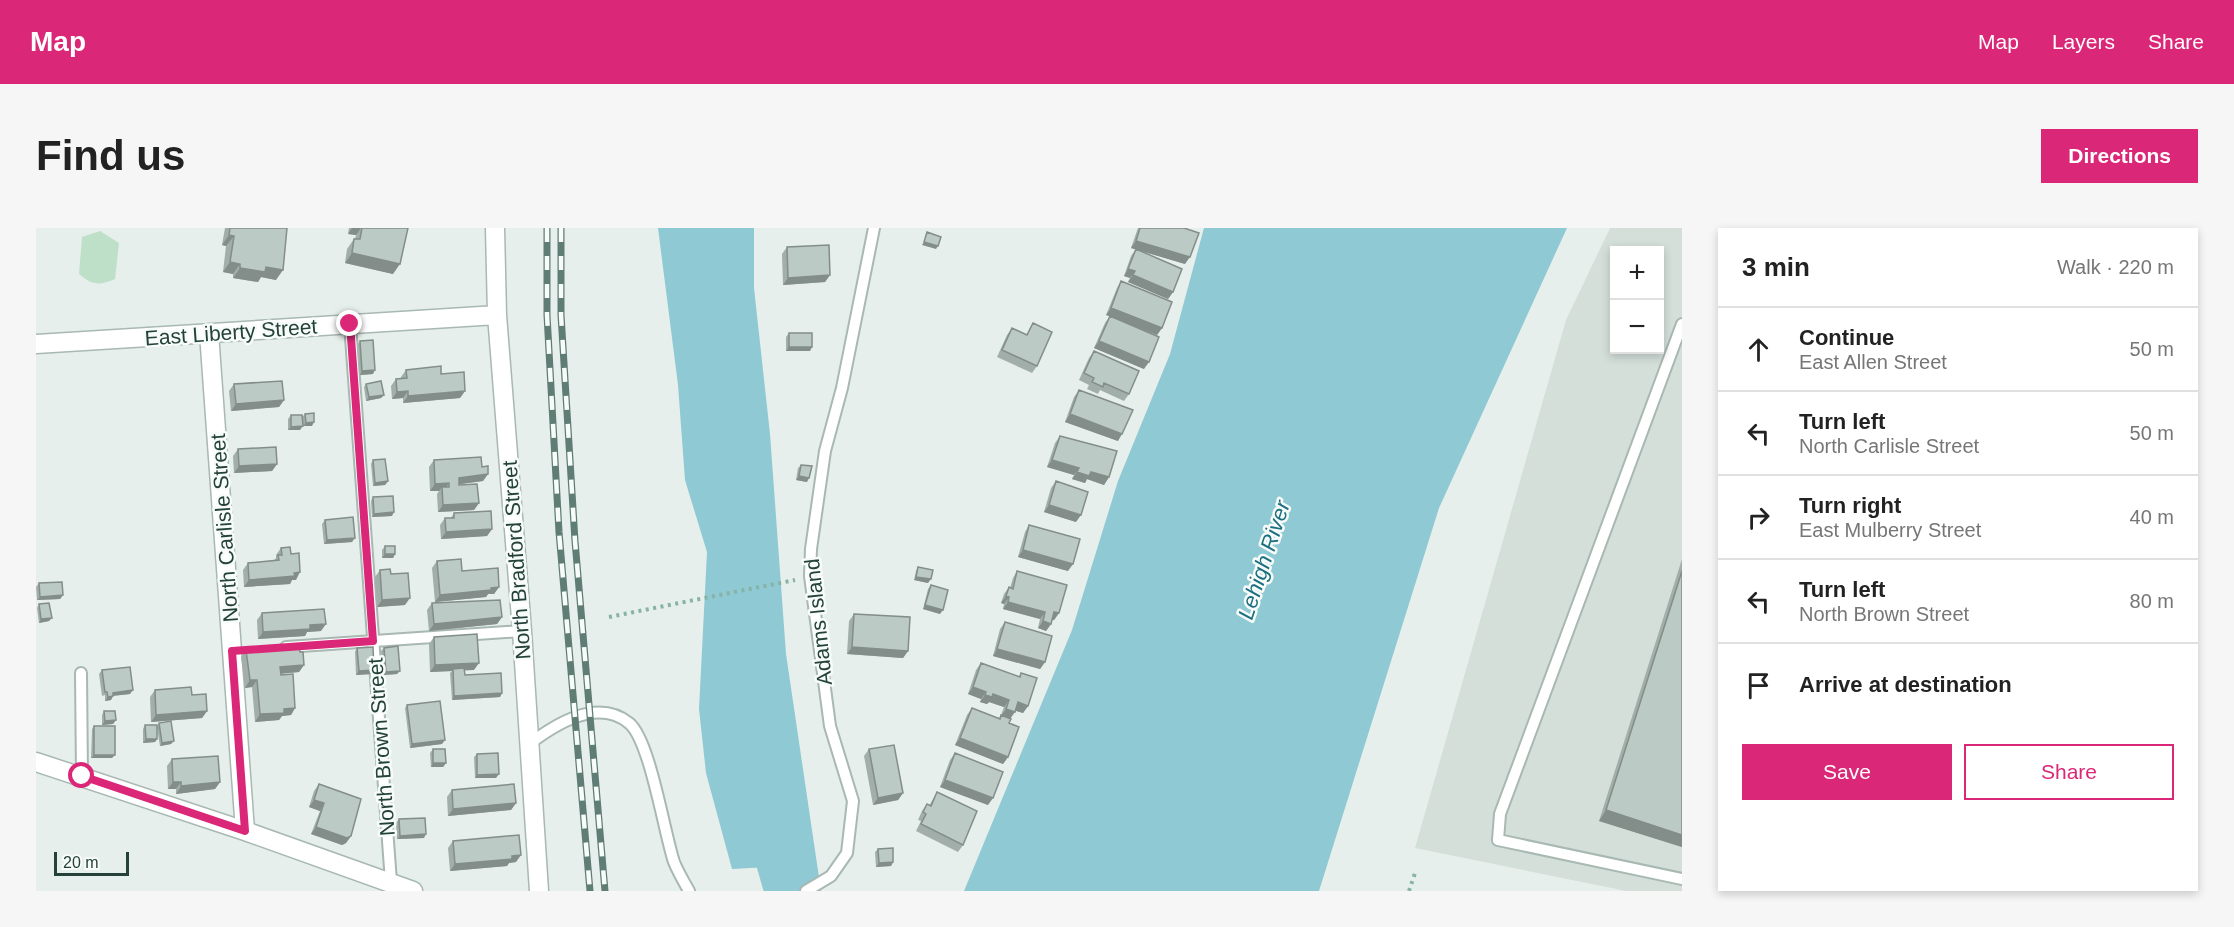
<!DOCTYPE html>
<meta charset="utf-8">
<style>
:root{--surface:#fff;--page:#f6f6f6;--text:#222;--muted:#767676;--line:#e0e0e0;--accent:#db2777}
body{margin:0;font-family:Helvetica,sans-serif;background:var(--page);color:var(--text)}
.controls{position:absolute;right:18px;top:18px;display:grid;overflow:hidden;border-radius:0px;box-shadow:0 3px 9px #0003}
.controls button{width:54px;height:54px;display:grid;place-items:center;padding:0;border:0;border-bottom:2px solid var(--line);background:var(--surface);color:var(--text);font:30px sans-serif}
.scale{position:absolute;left:18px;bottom:15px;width:75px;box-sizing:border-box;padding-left:6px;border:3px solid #24423a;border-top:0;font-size:16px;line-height:21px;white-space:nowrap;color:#24423a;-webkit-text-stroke:4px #f7fbf9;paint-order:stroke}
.stop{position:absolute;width:18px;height:18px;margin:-14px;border:4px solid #db2777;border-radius:50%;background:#fff}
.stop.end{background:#db2777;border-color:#fff;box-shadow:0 2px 6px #0008}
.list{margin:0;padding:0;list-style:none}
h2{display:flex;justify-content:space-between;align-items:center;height:78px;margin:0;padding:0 24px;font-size:26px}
h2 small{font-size:20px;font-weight:400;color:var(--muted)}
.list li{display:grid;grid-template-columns:39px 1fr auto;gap:18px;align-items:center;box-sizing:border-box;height:84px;padding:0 24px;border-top:2px solid var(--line)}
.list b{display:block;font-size:22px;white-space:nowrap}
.list p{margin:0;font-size:20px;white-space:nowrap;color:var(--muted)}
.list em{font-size:20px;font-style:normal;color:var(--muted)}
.actions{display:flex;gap:12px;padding:18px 24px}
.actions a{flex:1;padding:14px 0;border:2px solid var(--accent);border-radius:0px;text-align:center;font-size:21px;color:var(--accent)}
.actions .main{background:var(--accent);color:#fff}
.icon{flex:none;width:33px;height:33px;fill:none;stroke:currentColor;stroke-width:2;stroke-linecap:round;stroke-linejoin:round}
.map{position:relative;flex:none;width:1646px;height:663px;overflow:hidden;border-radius:0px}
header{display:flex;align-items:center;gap:36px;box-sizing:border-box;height:84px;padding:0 30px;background:var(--accent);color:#fff}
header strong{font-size:28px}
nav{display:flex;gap:33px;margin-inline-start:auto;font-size:21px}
.intro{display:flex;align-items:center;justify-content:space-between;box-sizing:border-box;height:144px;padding:0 36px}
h1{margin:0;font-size:42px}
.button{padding:15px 27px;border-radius:0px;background:var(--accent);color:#fff;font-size:21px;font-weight:700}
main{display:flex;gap:36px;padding:0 36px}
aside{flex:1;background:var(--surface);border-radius:0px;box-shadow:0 3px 9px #0003}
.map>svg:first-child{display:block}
.built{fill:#d4dfda;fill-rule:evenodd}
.green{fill:#bfe0c8}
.water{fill:#8ec9d4}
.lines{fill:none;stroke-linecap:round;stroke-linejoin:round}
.river{stroke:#8ec9d4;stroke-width:45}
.lane-casing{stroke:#a8b8b2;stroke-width:14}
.street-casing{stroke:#a8b8b2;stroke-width:21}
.path{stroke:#86b3a5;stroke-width:4;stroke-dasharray:3 4.5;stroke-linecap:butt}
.lane{stroke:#fff;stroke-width:10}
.street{stroke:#fff;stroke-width:18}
.rail-casing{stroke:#5f7d75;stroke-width:7}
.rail{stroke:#f7fbf9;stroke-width:4.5;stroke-dasharray:14;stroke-linecap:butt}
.wall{fill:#a1aea9}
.shaded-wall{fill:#838d89}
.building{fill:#bbcac4;stroke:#838d89;stroke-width:1.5}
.route{stroke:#db2777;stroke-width:8}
.labels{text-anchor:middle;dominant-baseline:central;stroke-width:5;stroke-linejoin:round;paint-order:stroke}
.street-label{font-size:21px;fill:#24423a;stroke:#f7fbf9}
.water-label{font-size:22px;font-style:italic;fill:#1c6f80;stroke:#f7fbf9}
</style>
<header>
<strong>Map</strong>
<nav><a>Map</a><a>Layers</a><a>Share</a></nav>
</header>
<div class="intro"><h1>Find us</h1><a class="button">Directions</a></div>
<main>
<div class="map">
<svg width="1646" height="663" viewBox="0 0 1646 663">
<rect width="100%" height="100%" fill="#e6efeb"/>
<path class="built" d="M1574,0H1646V663H1590L1379,620L1530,92ZM1578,22H1624V122H1578Z"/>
<path class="green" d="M64,3L83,15L79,51C63,58 56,57 43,46L46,9Z"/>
<path class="water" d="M622,0H718V60L734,206L750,426L785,663H752L751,638L696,641L670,545L663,481L671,324L649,252L642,157Z
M1168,0H1531L1403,280L1283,663H928L1036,402L1082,253L1134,126Z"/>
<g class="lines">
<path class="river" d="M721,582L736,611L751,663"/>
<g class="lane-casing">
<path id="lane" d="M314,96L355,654
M1646,96L1464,586L1462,612L1646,651
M250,419L486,403
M45,445L46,548
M492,517C518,497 561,469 593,495C614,512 628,604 638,634C642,644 648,654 653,663
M770,663L795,648L811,625L817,573L794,498L774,348L775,321L789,223L806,160L838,0"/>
</g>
<g class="street-casing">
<path id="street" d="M459,0L461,87L486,403L503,663
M173,105L209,603
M0,116L461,87
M0,534L209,603L377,663"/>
</g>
<path class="path" d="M573,389L759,352
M1373,663L1380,642"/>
<use href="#lane" class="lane"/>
<use href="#street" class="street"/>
<g class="rail-casing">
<path id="rail" d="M511,0V87L523,304L554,663
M525,0V87L539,313L569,663"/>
</g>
<use href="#rail" class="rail"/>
</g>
<path class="wall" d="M189,0H251L240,52L225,49L222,54L197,50V46L187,44L190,18L186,17Z
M313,0H372L357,46L309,35L311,21L318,11H319L320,7L312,6Z
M1102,0H1148L1149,36L1095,20Z
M751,19L794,47L789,54L747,57L746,26Z
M1100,21L1137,64L1132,71L1092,54L1094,50L1088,48L1095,28Z
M1085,53L1126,100L1121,107L1081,92L1108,141L1058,120L1069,95L1074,88L1070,87L1081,60Z
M997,95L1001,138L996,145L961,129L971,107L976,100L990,107Z
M753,105L774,123H750V109Z
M324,113L337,146L324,147L322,116Z
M1058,123L1093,166L1088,173L1064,162L1062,166L1051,161L1053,157L1043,152L1053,130Z
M370,142L405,146L429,163L424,170L367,175V170L356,171L355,158L360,151H365V149Z
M198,156L248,172L243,179L195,183L193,163Z
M330,156L348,167L345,170L330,173L328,159Z
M1043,162L1082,213L1029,194L1038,169Z
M269,186L276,198H267L266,189Z
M255,187L264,202H252V191Z
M1024,208L1073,249L1068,257L1051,251L1049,255L1036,251L1038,247L1011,239L1019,215Z
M202,221L241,236L236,243L198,245L197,228Z
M337,232L352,253L349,257L337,258L335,236Z
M398,232L446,239L452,246L447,253L423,256L443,275L438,282L402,284L401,266L403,263H394L393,239Z
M765,237L771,254L760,252L762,240Z
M1020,253L1040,294L1008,284L1015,260Z
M337,269L356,288L336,289L335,273Z
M418,285L456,301L451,308L405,311L404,297L409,290H415Z
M289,292L316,314L288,316L286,296Z
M993,297L1032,343L982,329L989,304Z
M349,318L359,326L357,330H346V322Z
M245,320L255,326L260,352H256L254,356L208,359L207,342L212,335L238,333L240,330V327Z
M1646,331V619L1563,593Z
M401,333L426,343L463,359L458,366H452L450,369L399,374L396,340Z
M882,339L892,355L878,352L880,343Z
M344,342L355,346L369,377L341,379L339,349Z
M981,343L1023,385L1018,392H1016L1015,396L1010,403L1002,400L1004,391L967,381L968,376L965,375L968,366L973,359L974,360L977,350Z
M3,355L27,367L24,371L1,372L0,359Z
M895,357L904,386L887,381L892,361Z
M396,375L466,389L461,396L393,403L391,382Z
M3,376L13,393L3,395L1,380Z
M226,385L285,403L271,404L269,408L222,411L221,392Z
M818,386L872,423L867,430L811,426L813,393Z
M969,394L1009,434L1004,441L957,428L964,401Z
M398,409L438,442H428L429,447L466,465L464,469L416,472L414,445L416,443L394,444L393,416Z
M321,420L336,446L320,447L319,424Z
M348,420L361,446L347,447L345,423Z
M210,422L264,424L268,437L263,444L245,446L259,480L255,487L246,488L243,492L219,494L216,459L209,460L205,429Z
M945,435L983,449L985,445L992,478L987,485L979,482L974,490L973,495L972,529L967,536L919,517L931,487L936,480L963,490L965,487L968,479L953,474L951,476L944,474L945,471L932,466L940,442Z
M66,442L94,466L77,468L75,472L69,473V467L66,468L63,446Z
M119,462L156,467L171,483L166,490L115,494L114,469Z
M371,477L406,516L374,520L369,480Z
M68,483L80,492L77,496L66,497V487Z
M123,495L135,516L124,518L121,500V511L119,514L107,515V501L109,497L121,499Z
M58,498L76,530H55L56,501Z
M397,521L410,535L407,539H395L394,525Z
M833,521L867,565L862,572L837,577L828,528Z
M919,525L952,577L904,559L914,532Z
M441,526L460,550H439L438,529Z
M136,531L184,554L179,561L140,566V561H132L131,538Z
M283,556L315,608L310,615L306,617L275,606L284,583L273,579L278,563Z
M416,562L480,575L475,582L412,588L411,569Z
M901,564L927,617L922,624L880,603L885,593L882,592L886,583L891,576L893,578Z
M363,591L388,610L361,611L360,595Z
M417,613L480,634L473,635L471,638L414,643L412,620Z
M842,621L857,634L855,638L840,639L839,624Z"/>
<path class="shaded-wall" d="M316,0H325L320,7L312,6Z
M193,7L198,8L190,18L186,17Z
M1100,13L1154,29L1149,36L1095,20Z
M888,14L902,18L900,21L886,17Z
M316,25L364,36L357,46L309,35Z
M194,34L204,36L197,46L187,44Z
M230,39L247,42L240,52L225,49L222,54L197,50L204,40Z
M1092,41L1099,43L1094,50L1088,48Z
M794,47L789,54L747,57L752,50Z
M1097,47L1137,64L1132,71L1092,54Z
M1075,80L1126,100L1121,107L1070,87Z
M1063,113L1113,134L1108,141L1058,120Z
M753,119H776L774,123H750Z
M339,142L337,146L324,147L326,143Z
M372,163L367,170L356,171L361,164Z
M429,163L424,170L367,175L372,168Z
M348,167L345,170L330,173L333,169Z
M248,172L243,179L195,183L200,176Z
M1034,186L1086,206L1082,213L1029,194Z
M278,194L276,198H267L270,195Z
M267,198L264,202H252L255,199Z
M1016,232L1043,240L1038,247L1011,239Z
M241,236L236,243L198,245L203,238Z
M1041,244H1055L1073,249L1068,257L1051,251L1049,255L1036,251Z
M452,246L447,253L418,257L423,250Z
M763,248L773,250L771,254L760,252Z
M352,253L349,257L337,258L339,255Z
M413,255L408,262L406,259L403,263H394L399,256Z
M443,275L438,282L402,284L407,277Z
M1013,277L1045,287L1040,294L1008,284Z
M358,284L356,288L336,289L338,286Z
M456,301L451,308L405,311L410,304Z
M319,310L316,314L288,316L291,312Z
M987,322L1037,336L1032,343L982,329Z
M349,326H359L357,330H346Z
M264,344L260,352H256L254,356L208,359L213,352Z
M880,349L895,351L892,355L878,352Z
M463,359L458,366H452L450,369L399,374L404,367Z
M27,367L24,371L1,372L4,369Z
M970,368L973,369L968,376L965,375Z
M374,370L369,377L341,379L346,372Z
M972,374L1009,384L1004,391L967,381Z
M889,377L907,382L904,386L887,381Z
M1018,384L1023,385L1018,392H1013Z
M466,389L461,396L393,403L398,396Z
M16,390L13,393L3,395L5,391Z
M1007,393L1015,396L1010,403L1002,400Z
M290,396L285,403L271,404L269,408L222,411L227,404L274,397Z
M816,419L872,423L867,430L811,426Z
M961,421L1009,434L1004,441L957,428Z
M443,435L438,442L417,443V441L416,443L394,444L399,437Z
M268,437L263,444L239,446L244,439Z
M338,442L336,446L320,447L323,443Z
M364,443L361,446L347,447L350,444Z
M214,452H221L216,459L209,460Z
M937,459L950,464L945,471L932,466Z
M97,462L94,466L74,468L77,465Z
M466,465L464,469L416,472L418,468Z
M957,466L973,472L968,479L953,474L951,476L944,474L949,467Z
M77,468L75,472L69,473L72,469Z
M982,474L992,478L987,485L977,482Z
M259,480L255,487L246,488L243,492L219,494L224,486L248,481Z
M970,481L979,484L974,491L965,488Z
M171,483L166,490L115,494L120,487Z
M80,492L77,496L66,497L69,493Z
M924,510L972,529L967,536L919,517Z
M110,511H121L119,514L107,515Z
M409,512L406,516L374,520L376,516Z
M138,513L135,516L124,518L126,515Z
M58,527H79L76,530H55Z
M397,535H410L407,539H395Z
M463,546L460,550H439L441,547Z
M909,552L957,570L952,577L904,559Z
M137,554H145L140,561H132Z
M184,554L179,561L140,566L145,558Z
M867,565L862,572L837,577L842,570Z
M278,572L288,575L284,583L273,579Z
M480,575L475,582L412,588L417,581Z
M1570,582L1646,607V619L1563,593Z
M280,599L315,608L310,615L306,617L275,606Z
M390,606L388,610L361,611L364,608Z
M485,627L480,634L473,635L471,638L414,643L419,636Z
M857,634L855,638L840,639L843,635Z"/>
<path class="building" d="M194,0H251L247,42L230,39L229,44L204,40V36L194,34L198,8L193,7Z
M326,0H372L364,36L316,25L318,11H324Z
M1104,0H1148L1163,5L1154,29L1100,13Z
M891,4L905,9L902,18L888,14Z
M793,17L794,47L752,50L751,19Z
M1100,21L1146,41L1137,64L1097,47L1099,43L1092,41Z
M1085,53L1136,74L1126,100L1075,80Z
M1074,88L1123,109L1113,134L1063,113Z
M997,95L1016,104L1001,138L966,122L976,100L991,107Z
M753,105H776V119H753Z
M337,112L339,142L326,143L324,113Z
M1058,123L1103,143L1093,166L1068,155L1067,159L1056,154L1058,150L1048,145Z
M405,138V146L428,144L429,163L372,168V163L361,164L360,151L371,150L370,142Z
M246,153L248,172L200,176L198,156Z
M345,153L348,167L333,169L330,156Z
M1043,162L1097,182L1086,206L1034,186Z
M278,185V194L270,195L269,186Z
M255,187H266L267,198L255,199Z
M1024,208L1081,223L1073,249L1055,244L1053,248L1041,244L1043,240L1016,232Z
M240,219L241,236L203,238L202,221Z
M445,229L446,239L452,238V246L423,250V257L441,256L443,275L407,277L406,259H413V255L399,256L398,232Z
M349,231L352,253L339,255L337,232Z
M765,237L776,238L773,250L763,248Z
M1020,253L1052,264L1045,287L1013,277Z
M357,268L358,284L338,286L337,269Z
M455,283L456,301L410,304L409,290H418V285Z
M317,289L319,310L291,312L289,292Z
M993,297L1044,311L1037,336L987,322Z
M349,318H359V326H349Z
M254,319L255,326L263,325L264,344L258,345L259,348L213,352L212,335L243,332L242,327H246L245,320Z
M425,331L426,343L462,340L463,359L455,360V362L404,367L401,333Z
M882,339L897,342L895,351L880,349Z
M354,341L355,346L372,345L374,370L346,372L344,342Z
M981,343L1031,357L1023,385L1018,384L1015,396L1007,393L1009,384L972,374L973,369L970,368L973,359L977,361Z
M1646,343V607L1570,582Z
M26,354L27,367L4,369L3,355Z
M895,357L912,362L907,382L889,377Z
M464,372L466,389L398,396L396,375Z
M13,375L16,390L5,391L3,376Z
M288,381L290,396L274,397V401L227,404L226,385Z
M818,386L874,389L872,423L816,419Z
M969,394L1016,408L1009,434L961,421Z
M441,406L443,435L399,437L398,409Z
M263,418L264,424H267L268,437L244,439L245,447L257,446L259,480L248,481V485L224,486L221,452H214L210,422Z
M362,418L364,443L350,444L348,420Z
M337,419L338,442L323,443L321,420Z
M945,435L984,449L985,445L1001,450L992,478L982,474L979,484L970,481L973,472L957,466L956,469L949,467L950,464L937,459Z
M94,439L97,462L77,465V468L72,469L71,464H69L66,442Z
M428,440L429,447L465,445L466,465L418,468L417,441Z
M155,459L156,467L170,466L171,483L120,487L119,462Z
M404,473L409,512L376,516L371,477Z
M936,480L964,491L965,487L975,491L973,495L983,499L972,529L924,510Z
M68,483H79L80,492L69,493Z
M135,493L138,513L126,515L123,495Z
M109,497H121V511H110Z
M58,498H79V527H58Z
M858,517L867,565L842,570L833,521Z
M397,521H409L410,535H397Z
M462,525L463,546L441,547V526Z
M919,525L967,544L957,570L909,552Z
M182,528L184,554L145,558V554H137L136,531Z
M283,556L325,571L315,608L311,610L280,599L288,575L278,572Z
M478,556L480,575L417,581L416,562Z
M901,564L941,583L927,617L885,596L890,586L887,584L891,576L895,578Z
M389,590L390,606L364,608L363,591Z
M483,607L485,627L476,628V631L419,636L417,613Z
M857,620V634L843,635L842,621Z"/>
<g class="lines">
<path class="route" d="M46,548L209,603L196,423L337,413L314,96"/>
</g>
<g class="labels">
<g class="street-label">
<text transform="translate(195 104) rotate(-4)">East Liberty Street</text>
<text transform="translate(188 300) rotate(-94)">North Carlisle Street</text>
<text transform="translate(480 332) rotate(-94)">North Bradford Street</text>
<text transform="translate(782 394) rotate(-96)">Adams Island</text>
<text transform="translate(345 519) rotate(-94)">North Brown Street</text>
</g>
<g class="water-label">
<text transform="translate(1228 332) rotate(-72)">Lehigh River</text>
</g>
</g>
</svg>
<div class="controls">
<button>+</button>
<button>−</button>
</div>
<div class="scale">20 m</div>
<div class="stop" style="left:46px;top:548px"></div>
<div class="stop end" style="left:314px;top:96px"></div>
</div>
<aside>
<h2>3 min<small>Walk · 220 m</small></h2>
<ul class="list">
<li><svg class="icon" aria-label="ahead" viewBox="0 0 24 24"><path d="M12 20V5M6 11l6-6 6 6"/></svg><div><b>Continue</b><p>East Allen Street</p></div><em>50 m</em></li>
<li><svg class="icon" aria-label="left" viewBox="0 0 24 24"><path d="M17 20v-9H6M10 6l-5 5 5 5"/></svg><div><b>Turn left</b><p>North Carlisle Street</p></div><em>50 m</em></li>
<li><svg class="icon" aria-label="right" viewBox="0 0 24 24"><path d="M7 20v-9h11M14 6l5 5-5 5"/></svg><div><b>Turn right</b><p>East Mulberry Street</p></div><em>40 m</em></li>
<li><svg class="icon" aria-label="left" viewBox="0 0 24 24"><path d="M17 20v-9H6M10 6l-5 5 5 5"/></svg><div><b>Turn left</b><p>North Brown Street</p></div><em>80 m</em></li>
<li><svg class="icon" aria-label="arrive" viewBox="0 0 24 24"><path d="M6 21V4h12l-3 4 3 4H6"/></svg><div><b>Arrive at destination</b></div></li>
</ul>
<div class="actions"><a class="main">Save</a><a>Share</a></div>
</aside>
</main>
